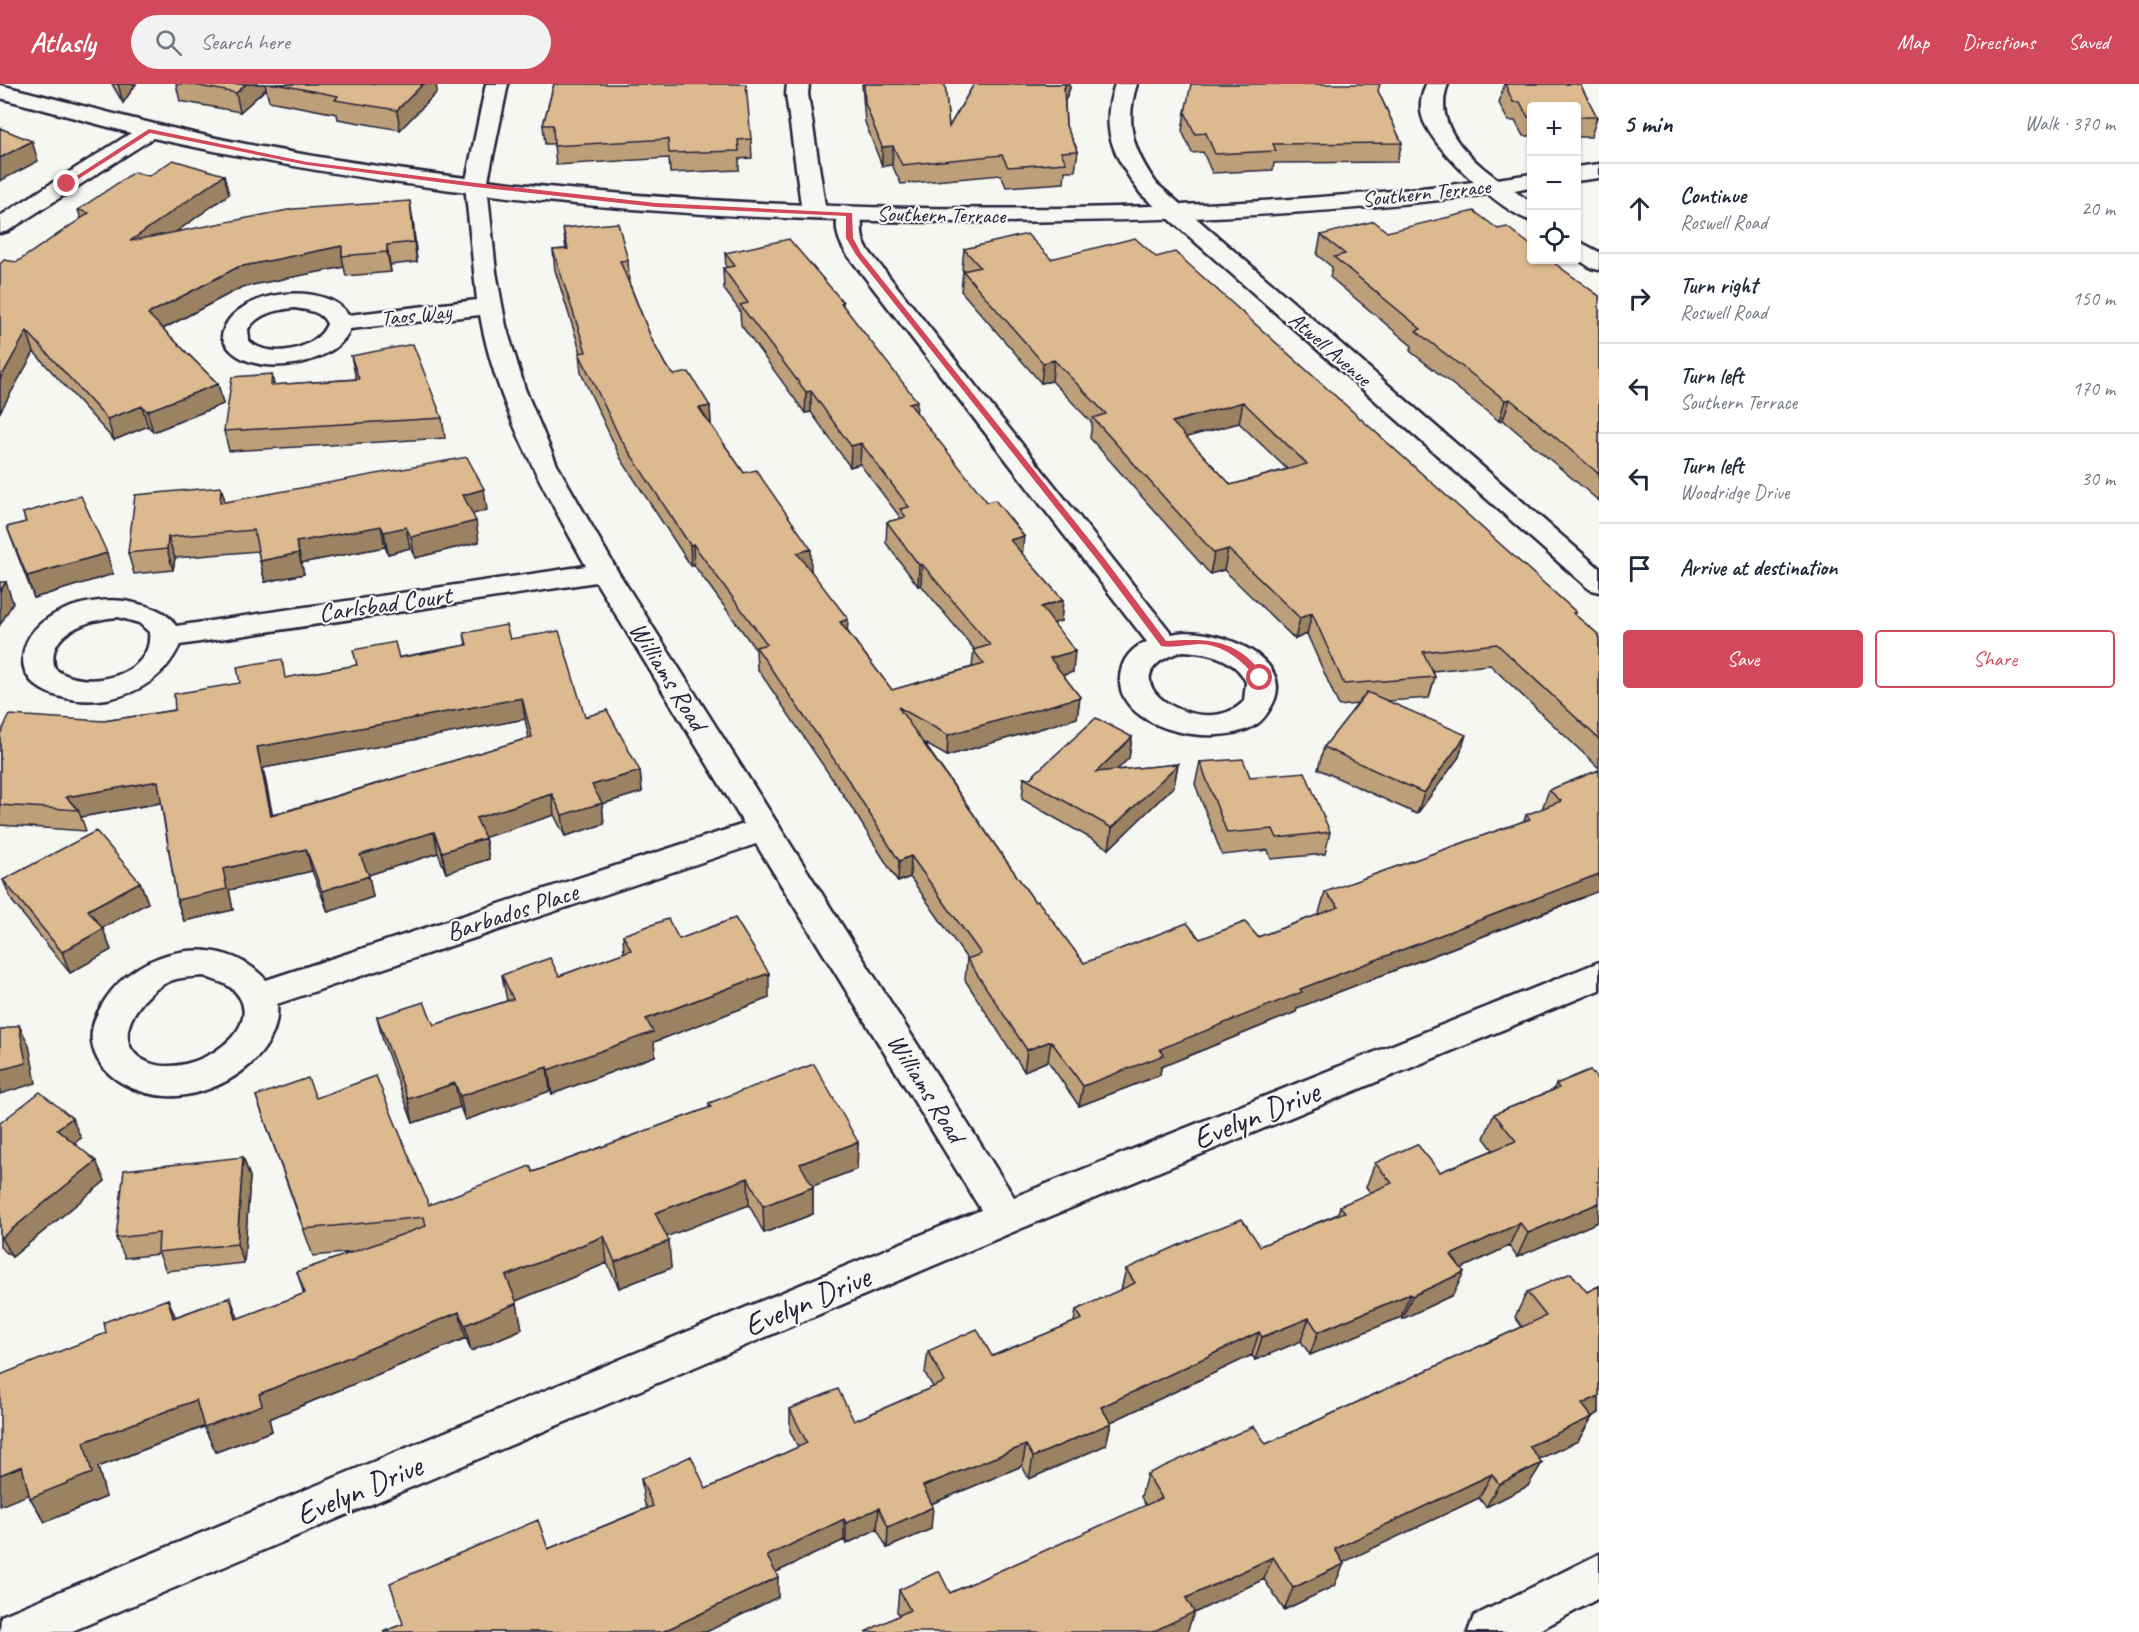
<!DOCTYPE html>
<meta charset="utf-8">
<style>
:root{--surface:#fff;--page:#f2f2f3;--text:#1f2937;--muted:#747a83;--line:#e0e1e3;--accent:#d1495b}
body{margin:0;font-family:Caveat,sans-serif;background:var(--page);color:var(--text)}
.controls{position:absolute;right:18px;top:18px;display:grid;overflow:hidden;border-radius:6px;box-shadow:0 2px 4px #0004}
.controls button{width:54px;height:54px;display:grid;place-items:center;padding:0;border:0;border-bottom:2px solid var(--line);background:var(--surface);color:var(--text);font:30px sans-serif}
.stop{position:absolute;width:18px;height:18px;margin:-14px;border:4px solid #d1495b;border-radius:50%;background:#fff}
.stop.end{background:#d1495b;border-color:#fff;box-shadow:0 2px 6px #0008}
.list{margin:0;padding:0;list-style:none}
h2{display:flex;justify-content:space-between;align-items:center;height:78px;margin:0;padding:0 24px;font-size:26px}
h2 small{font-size:20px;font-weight:400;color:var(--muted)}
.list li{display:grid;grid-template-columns:39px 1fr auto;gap:18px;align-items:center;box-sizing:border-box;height:90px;padding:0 24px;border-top:2px solid var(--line)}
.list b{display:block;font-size:22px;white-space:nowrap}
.list p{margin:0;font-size:20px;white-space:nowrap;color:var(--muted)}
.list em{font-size:20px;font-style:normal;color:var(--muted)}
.actions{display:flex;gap:12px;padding:18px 24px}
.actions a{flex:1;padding:14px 0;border:2px solid var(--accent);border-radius:6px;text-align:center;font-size:21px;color:var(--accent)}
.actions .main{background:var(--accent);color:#fff}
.icon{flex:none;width:33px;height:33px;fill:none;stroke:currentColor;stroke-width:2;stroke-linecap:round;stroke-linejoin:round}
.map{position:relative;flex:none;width:1599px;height:1548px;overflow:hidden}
header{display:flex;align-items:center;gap:36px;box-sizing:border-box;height:84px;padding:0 30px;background:var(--accent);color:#fff}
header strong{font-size:28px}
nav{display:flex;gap:33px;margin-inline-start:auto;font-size:21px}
.search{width:420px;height:54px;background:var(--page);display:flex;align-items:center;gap:15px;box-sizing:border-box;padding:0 21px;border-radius:33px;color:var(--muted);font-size:22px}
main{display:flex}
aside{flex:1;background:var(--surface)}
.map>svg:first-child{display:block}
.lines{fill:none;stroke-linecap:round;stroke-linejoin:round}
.street-casing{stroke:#22223b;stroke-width:5}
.secondary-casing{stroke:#22223b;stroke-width:5}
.street{fill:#f6f6f2;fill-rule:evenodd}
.secondary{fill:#f6f6f2;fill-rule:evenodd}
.wall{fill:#bd9f7a;stroke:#22223b;stroke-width:1.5;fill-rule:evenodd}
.shaded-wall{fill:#9a8263;stroke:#22223b;stroke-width:1.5}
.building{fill:#dcb98e;stroke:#22223b;stroke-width:1.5;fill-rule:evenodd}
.route{fill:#d1495b}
.labels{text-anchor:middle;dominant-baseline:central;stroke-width:4.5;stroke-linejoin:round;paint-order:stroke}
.far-street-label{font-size:22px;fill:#22223b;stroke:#f6f6f2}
.street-label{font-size:26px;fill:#22223b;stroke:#f6f6f2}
.near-street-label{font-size:32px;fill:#22223b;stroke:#f6f6f2}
</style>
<header>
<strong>Atlasly</strong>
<div class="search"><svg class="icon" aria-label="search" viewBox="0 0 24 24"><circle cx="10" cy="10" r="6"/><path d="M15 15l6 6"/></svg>Search here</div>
<nav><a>Map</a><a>Directions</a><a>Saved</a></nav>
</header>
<main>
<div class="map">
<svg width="1599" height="1548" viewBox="0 0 1599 1548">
<rect width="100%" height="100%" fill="#f6f6f2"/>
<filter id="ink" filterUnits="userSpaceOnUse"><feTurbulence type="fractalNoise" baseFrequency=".0167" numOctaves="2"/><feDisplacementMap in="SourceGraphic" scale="12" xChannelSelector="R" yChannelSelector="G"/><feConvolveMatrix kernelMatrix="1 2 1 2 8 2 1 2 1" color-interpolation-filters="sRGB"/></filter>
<g filter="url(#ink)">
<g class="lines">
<g class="street-casing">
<path id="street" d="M486,0H508L487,101L496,188L506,242L525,305L557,381L618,488L1014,1113L1599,878V906L1020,1145L70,1548H0L1,1532L981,1126L756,760L277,920C282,971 223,1009 177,1012C143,1014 97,996 92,958C90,944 97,928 105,916C139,863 222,847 266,896L744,740L596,498L180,561C165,592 141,609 107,615C79,620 22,613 23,574C25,527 98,509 134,519C151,523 166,526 176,542L586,482C542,402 496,322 480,231L350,245C334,286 237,298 222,252C229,206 326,195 348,231L477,216L465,101ZM294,224C307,226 322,227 327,240C317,266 269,276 249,257L248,245C259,229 276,226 294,224ZM118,533L139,539L149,548C154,593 85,608 55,585C44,548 91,535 118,533ZM205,892C212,896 224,898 230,903C277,940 191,998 147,978C104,958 142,907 173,896C183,893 194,893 205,892Z
M787,0H809L808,10L826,128L822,133H806L802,128L786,10Z
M1115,0H1137C1124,39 1133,67 1157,100L1599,484V508L1589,505L1141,110C1114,72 1099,47 1115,0Z
M1426,0H1448C1427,53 1494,93 1532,119V137C1502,129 1429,62 1422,32C1419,20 1422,11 1426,0Z
M850,123L858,125C866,136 857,149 868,166L1172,550C1209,540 1301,573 1271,623C1267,630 1263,636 1257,640C1217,667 1103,644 1122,583C1125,572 1136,561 1147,558L846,169C838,156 832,139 842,125ZM1183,567C1208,568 1235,574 1246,598L1244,617C1205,660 1095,594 1183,567Z
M1576,156L1599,168V186L1591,184L1576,174Z
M1599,1470V1514L1536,1548H1468L1474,1532Z"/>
</g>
<g class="secondary-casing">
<path id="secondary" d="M0,1C86,22 170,46 256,62C523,111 797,128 1068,124C1223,121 1378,113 1532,90V104C1377,127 1222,135 1067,137C762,143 452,121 153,54L8,147L0,149V132L131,49L0,14Z
M1599,80V94L1576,97V83Z"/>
</g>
<use href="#street" class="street"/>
<use href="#secondary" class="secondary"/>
</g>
<path class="wall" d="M112,0H136L123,19Z
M176,0H436L437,8L400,46L338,35L337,30L269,17L266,5L240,28L180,17Z
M554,0L751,55L752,74L739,75V86L670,89L669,74L556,81L554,60H545L543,41Z
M862,0H945L949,43L974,0H1070V4L1065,17L1066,42L1078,67L1075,87H1065L1064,99L1006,103L1001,91L901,100L892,81L882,82L865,38Z
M1504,0H1580L1597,33L1591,53H1576V22H1532V52H1523L1515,37H1508L1499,19Z
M1379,9L1402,59L1397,78L1274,79L1273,86L1212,89L1203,68L1192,69L1182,47L1185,28Z
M149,92L229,110L176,148L413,137L417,178L390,181L391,188L346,192L344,183L242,203L163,245L218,300L223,320L153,348L148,342L114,356L34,268L0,328V180L17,178L81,135L78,126Z
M563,144L628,176L629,196H628L652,256L666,282L674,291L710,322L711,341L811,486H810L848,548L892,606L972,583L974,565L921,501L918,502L886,459L887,438L900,435V433L860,380L850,383L811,328L805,329L741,241L740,227L724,205L723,184H726L725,169L843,218V222L916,328L1022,470L1063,516L1061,537L1054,539L1073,588L1063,591L1080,613L1077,634L947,672L924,659L1035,818L1084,879L1200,855L1258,853L1320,830L1319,829L1325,808L1524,737L1526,731L1542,725L1549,706L1599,686L1583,814L1297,924L1296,928L1161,983L1160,991L1079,1022L1048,977L1024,987L965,896L967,875L910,793L898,798L850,721L757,584L756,566L694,481L691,482L621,375L581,289L579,269H581L555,186L553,166L566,165Z
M1498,145L1599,212V417L1503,336L1499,337L1410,267L1412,262L1330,193L1332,183L1317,171L1321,151L1387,148Z
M964,165L1051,175L1156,173L1576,528L1575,531L1599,551V684L1490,581L1433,587L1435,593L1429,614L1387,617L1459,673L1417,730L1318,685L1324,663L1358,620L1339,622L1307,550L1295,555L1224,486L1210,490L1090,354L1092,339L1052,297L1041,299L961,207L963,187H964L962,185ZM1239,339L1287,385L1231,401L1186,353Z
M351,272L442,334L445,354L229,367L224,347L274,301L356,295Z
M221,403L225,418L487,426L472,430L479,458L415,474L410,464L388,470L385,463L301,479L304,490L265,498L258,467L175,474L173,486L134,490L128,469Z
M23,429L113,490L34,514L7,443L26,438Z
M464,549L510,555L585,633L640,687L642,708L602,720L604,740L565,752L554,731L485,753L489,775L446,789L438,769L368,791L373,813L328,828L312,787L229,806L233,826L184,837L177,816L161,719L81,733L86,747L0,741V650L104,637L175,626L286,594L466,561ZM525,635L529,654L272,731L263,684Z
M1132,653L1129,674L1117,686L1178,680L1174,702L1109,765L1022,715L1024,694H1030Z
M1200,678L1250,693L1330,748L1325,770L1271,775L1268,766L1222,771L1195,700Z
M3,796L140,798L148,819L102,843L111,866L70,889L12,817Z
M623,851L679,855L769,914L654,958L655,972L552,1010L550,1007L465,1036L460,1023L413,1039L383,957L377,933L434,941L507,917L502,891L559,892L624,869Z
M1590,986L1598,1138L1517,1173L1509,1162L1462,1184L1453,1211L1402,1235L1401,1233L1310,1271L1301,1257L1255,1276L1252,1271L1111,1338L1106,1361L1029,1395L1022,1382L931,1420V1445L887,1464L877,1445L846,1460L844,1456L776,1488L778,1513L706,1548H383L403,1540L548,1465L647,1424L644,1417L641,1395L706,1405L798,1363L790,1347V1325L854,1337L933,1303L925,1289L928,1267L992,1272L1074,1238L1076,1226L1121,1206L1126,1185L1260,1162L1338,1130L1340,1122L1371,1109L1366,1103L1375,1079L1440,1088L1493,1066L1484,1054L1494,1030L1553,1006L1556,1000Z
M256,1012L316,1014L429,1121L533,1088L709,1024V1019L858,1058L857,1085L813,1102V1130L764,1149L749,1121L666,1152L671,1184L619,1204L607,1179L516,1217L522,1245L471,1267L466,1254L269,1335L272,1347L216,1368L204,1343L98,1383L106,1413L45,1438L29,1410L106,1249L168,1215L175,1233L230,1213L238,1235L304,1210L297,1188L354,1168L313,1172Z
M0,1039L81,1054L74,1059L105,1097L12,1173L0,1163Z
M243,1073L250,1093L244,1179L166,1187L159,1170L125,1174L116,1154Z
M1599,1202V1329L1592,1333L1578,1357L1539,1375L1528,1402L1486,1423L1479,1414L1343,1478L1334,1502L1284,1526L1264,1495L1194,1529L899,1532L897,1528L899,1506L950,1509L1146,1422L1141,1413L1147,1390L1266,1360L1522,1243L1515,1233L1527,1208H1587Z"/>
<path class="shaded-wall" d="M118,0H136L123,19Z
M246,0H265L266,5L240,28L236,9Z
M423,0H436L437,8L400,46L397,26Z
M1065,0H1070V4L1062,23Z
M32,57L38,77L0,97V74Z
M893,62L892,81L882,82V63Z
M224,91L229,110L135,177L130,157Z
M410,117L413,137L417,178L414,158Z
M387,161L390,181L391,188L387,168Z
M342,162V172L344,183L242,203L153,250L148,230L238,183Z
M27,247L34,268L0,328V295Z
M1054,276L1052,297L1041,299L1043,279Z
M272,290L276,311L271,301Z
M218,300L223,320L153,348L147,327Z
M811,307V328L805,329L806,308Z
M1510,315L1503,336L1499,337L1505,316Z
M917,317L916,338L909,319Z
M1243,318L1239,339L1168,358L1172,338Z
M142,322L148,342L114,356L107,335Z
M710,322L711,342L699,324Z
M861,359L860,380L850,383L851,362Z
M221,403L227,424L220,419Z
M484,405L487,426L466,432L463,411Z
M476,437L479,458L415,474L411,453Z
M381,442L385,463L301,479L296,458Z
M406,443L410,464L388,470L384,448Z
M1024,452L1022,473L1010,456Z
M168,453L175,474L173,486L167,465Z
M693,460L694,481L691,482L690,461Z
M811,465V486L797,490V469Z
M1228,465L1224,486L1210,490L1214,469Z
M107,469L113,490L34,514L27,492Z
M299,469L304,490L265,498L260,477Z
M922,480L921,501L918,502L919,481Z
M6,498L13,519L0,541V507Z
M1063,516L1061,537L1039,544L1041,523Z
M1312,529L1307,550L1295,555L1300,534Z
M848,535L847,556L840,538Z
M1075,567L1073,588L1048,595L1050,574Z
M1080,613L1077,634L947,672L948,651Z
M522,614L525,635L263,684L277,753L271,732L257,663Z
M1466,651L1459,673L1417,730L1424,709Z
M1132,653L1129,674L1093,709L1096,688Z
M1178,680L1174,702L1109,765L1112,744Z
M640,687L642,708L602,720L604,740L565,752L562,731L592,701Z
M158,697L165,718L81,733L78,726L66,713Z
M552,710L554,731L480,755L476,734Z
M434,748L438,769L365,792L360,771Z
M485,754L489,775L446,789L442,768Z
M306,765L312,787L229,806L233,826L184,837L177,816L223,785Z
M911,772L910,793L898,798L899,777Z
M1599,790V807L1297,924L1296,928L1161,983L1160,991L1079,1022L1083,1002L1160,965L1300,905Z
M369,792L373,813L328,828L322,807Z
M140,798L148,819L96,847L88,826Z
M103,845L111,866L70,889L62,868Z
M769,889V914L654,958L655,972L552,1010L548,986L646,935Z
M19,941L29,961L36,999L0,1010V986Z
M1051,957L1048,977L1024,987L1027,966Z
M547,983L550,1007L465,1036L460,1012Z
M455,999L460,1023L413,1039L408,1015Z
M72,1034L81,1054L66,1065L57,1045Z
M858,1058L857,1085L800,1107V1080Z
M243,1073L250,1093L244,1179L237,1160Z
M96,1077L105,1097L12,1173L1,1154Z
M748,1094L749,1121L658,1156L655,1129Z
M813,1103V1130L764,1149L763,1122Z
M1599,1119L1598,1138L1517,1173L1528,1149Z
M1520,1139L1509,1162L1441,1194L1451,1171Z
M604,1152L607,1179L511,1219L506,1192Z
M669,1157L671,1184L619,1204L615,1178Z
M1464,1188L1453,1211L1402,1235L1412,1212Z
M1410,1210L1401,1233L1310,1271L1318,1248Z
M230,1213L240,1239L236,1235Z
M168,1215L179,1241L173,1234Z
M517,1219L522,1245L471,1267L465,1241Z
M459,1228L466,1254L269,1335L272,1347L216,1368L204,1343L259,1310Z
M1309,1234L1301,1257L1255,1276L1262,1253Z
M1259,1248L1252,1271L1096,1345L1101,1323Z
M1599,1312V1329L1568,1344L1582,1320Z
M196,1316L208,1341L98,1383L106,1413L45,1438L30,1414L84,1358Z
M1592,1333L1578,1357L1516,1385L1529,1362Z
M1111,1339L1106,1361L1029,1395L1033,1373Z
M1026,1361L1022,1382L921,1424L923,1402Z
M1542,1379L1528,1402L1486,1423L1499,1400Z
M22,1382L38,1407L0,1422V1391Z
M1492,1390L1479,1414L1325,1487L1335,1465Z
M933,1423L931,1445L887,1464L888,1443Z
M879,1424L877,1445L846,1460V1439Z
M844,1435V1456L768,1492L767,1472Z
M1273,1473L1264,1495L1194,1529L1187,1548H1152L1186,1514Z
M1344,1480L1334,1502L1284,1526L1293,1504Z
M778,1493V1513L706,1548H662Z"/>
<path class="building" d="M189,0H246L236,9Z
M276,0H423L397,26L335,16L338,12Z
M554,0H746L751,55L738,56L739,67L669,69L668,55L554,62L553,41H543Z
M864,0H945L949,43L974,0H1066L1064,4L1066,42L1078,67L1061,68L1066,79L1008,83L1002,71L902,81L893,62L882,63L865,19Z
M1191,0H1380L1378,7L1402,59L1273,60L1276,67L1215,70L1206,49L1195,50L1185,28Z
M1505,0H1580L1597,33H1576V22H1532V33H1528L1520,18H1513Z
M0,44L32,57L0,74Z
M173,76L224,91L130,157L293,125L410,117L414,158L387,161V168L342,172V162L238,183L148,230L218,300L147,327L142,322L107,335L27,247L0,295V180L4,176L17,178L89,129L78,126L134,88L149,92Z
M1474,127L1498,145L1507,143L1532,162V176H1550L1599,212V390L1510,315L1505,316L1416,247L1421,245L1334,173L1345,170L1321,151L1374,137L1387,148Z
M618,139L628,176L620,177L652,256L666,282L674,291L689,288L710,322L699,324L744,389L756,386L811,465L797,469L848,535L840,538L892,606L984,580L973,566L990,561L922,480L919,481L887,438L906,433L900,425L909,423L861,359L851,362L811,307L806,308L740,221L748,219L723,184L735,182L725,169L789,155L843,218L841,219L917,317L909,319L987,418L995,416L1024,452L1010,456L1063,516L1041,523L1075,567L1050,574L1080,613L948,651L898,623L1035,818L1038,817L1084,879L1187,839L1200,855L1245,838L1258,853L1339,823L1325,808L1530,735L1526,731L1561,717L1549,706L1599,686V790L1300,905L1302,908L1160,965L1164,971L1083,1002L1051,957L1027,966L967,875L981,870L911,772L899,777L851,700L756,563L767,560L693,460L690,461L620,354L579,269L586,268L553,166L568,165L563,144Z
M1027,150L1051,175L1135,154L1156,173L1175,168L1576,528L1573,529L1599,551V655L1497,560L1423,568L1435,593L1344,600L1312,529L1300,534L1228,465L1214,469L1093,334L1106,330L1054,276L1043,279L963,187L980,183L964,165ZM1243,318L1307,380L1231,401L1172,338Z
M413,260L442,334L224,347L232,293L272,290L271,301L359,295L351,272Z
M467,373L484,405L463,411L476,437L411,453L406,443L384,448L381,442L296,458L299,469L260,477L254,446L168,453L167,465L128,469L135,411L221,403L220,419Z
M81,412L107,469L27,492L7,443L26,438L23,429Z
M0,498H6L0,507Z
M506,541L510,555L559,547L585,633L607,626L640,687L592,701L602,719L562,731L552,710L476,734L485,754L442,768L434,748L360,771L369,792L322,807L306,765L223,785L227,805L177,816L158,697L66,713L78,726L0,721V650L10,631L104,637L175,626L174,610L240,599L237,583L282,575L285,594L357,581L353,566L395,558L399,574L467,561L464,549ZM522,614L532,653L271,732L257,663Z
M1367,608L1466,651L1424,709L1324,663Z
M1096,634L1132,653L1096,688L1178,680L1112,744L1024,694H1030Z
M1243,675L1250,693L1305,688L1330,748L1277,754L1273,745L1227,749L1200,678Z
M96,747L140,798L88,826L103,845L62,868L3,796Z
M735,834L769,889L646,935L653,948L548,986L547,983L460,1012L455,999L408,1015L377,933L424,918L434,941L513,915L502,891L550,874L559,892L631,866L623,851L668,835L679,855Z
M19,941L26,979L0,986V946Z
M814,980L858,1058L800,1080L813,1103L763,1122L748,1094L655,1129L669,1157L615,1178L604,1152L506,1192L517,1219L465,1241L459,1228L259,1310L262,1321L204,1343L196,1316L84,1358L92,1389L30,1414L22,1382L0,1391V1291L106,1249L104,1238L168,1215L173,1234L230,1213L236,1235L305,1209L297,1188L426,1142L424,1133L304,1145L256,1012L308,994L316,1014L376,992L429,1121L530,1082L533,1088L711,1023L709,1019Z
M1590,986L1599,997V1097L1597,1098L1599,1100V1119L1528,1149L1520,1139L1451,1171L1464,1188L1412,1212L1410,1210L1318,1248L1309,1234L1262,1253L1259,1248L1101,1323L1111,1339L1033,1373L1026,1361L923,1402L933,1423L888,1443L879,1424L846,1439L844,1435L767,1472L778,1493L662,1548H383L403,1540L390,1499L538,1436L548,1465L653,1422L641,1395L691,1372L706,1405L807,1359L790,1325L838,1305L854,1337L945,1298L928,1267L977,1245L992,1272L1082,1235L1076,1226L1135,1199L1126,1185L1201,1151L1242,1135L1260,1162L1345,1128L1340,1122L1392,1099L1375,1079L1417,1060L1440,1088L1516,1057L1494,1030L1559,1004L1556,1000Z
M40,1008L72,1034L57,1045L96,1077L1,1154L0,1152V1039Z
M243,1073L237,1160L158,1168L159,1149L116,1154L124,1086Z
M1571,1189L1587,1208L1599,1202V1312L1582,1320L1592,1333L1529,1362L1542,1379L1499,1400L1492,1390L1335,1465L1344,1480L1293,1504L1273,1473L1186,1514L1194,1528L1152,1548H865L910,1526L899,1506L939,1487L950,1509L1162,1414L1147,1390L1254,1342L1266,1360L1546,1232L1527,1208Z"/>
</g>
<path class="route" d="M149,45L307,78L476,99L656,119L852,129L853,154L861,169L1104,474L1166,557C1208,554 1240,555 1265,594L1257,596C1244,577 1223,560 1199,560C1186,561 1173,564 1161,562L1098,477L856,171L846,154V132L656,123L476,103L307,81L150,49L69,101L64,100Z"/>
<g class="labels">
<g class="far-street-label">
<text transform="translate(1426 109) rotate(-6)">Southern Terrace</text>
<text transform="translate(941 131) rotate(1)">Southern Terrace</text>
<text transform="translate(416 231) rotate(-6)">Taos Way</text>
<text transform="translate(1330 265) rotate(41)">Atwell Avenue</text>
</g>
<g class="street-label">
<text transform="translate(385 520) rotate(-8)">Carlsbad Court</text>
<text transform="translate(668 592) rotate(58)">Williams Road</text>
<text transform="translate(512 828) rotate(-18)">Barbados Place</text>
<text transform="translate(926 1004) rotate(58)">Williams Road</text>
</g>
<g class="near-street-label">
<text transform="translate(1256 1031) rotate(-22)">Evelyn Drive</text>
<text transform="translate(807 1217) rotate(-23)">Evelyn Drive</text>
<text transform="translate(359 1406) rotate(-23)">Evelyn Drive</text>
</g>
</g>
</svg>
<div class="controls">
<button>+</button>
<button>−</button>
<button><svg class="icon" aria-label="locate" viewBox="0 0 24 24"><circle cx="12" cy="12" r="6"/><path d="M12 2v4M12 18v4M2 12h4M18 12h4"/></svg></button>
</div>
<div class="stop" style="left:1260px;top:594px"></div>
<div class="stop end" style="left:67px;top:100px"></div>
</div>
<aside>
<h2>5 min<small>Walk · 370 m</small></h2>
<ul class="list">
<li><svg class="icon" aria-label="ahead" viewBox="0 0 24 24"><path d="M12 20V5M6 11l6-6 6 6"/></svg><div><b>Continue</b><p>Roswell Road</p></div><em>20 m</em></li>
<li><svg class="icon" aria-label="right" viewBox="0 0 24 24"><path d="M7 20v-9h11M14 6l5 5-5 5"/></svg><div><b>Turn right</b><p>Roswell Road</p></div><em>150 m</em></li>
<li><svg class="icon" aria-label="left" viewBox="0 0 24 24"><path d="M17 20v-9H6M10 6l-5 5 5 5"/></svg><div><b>Turn left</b><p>Southern Terrace</p></div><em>170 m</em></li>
<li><svg class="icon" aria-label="left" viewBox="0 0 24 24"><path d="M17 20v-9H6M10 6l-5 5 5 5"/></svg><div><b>Turn left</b><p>Woodridge Drive</p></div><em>30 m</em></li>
<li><svg class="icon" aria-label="arrive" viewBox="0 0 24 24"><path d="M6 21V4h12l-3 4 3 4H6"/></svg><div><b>Arrive at destination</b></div></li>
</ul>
<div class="actions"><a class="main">Save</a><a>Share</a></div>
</aside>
</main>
